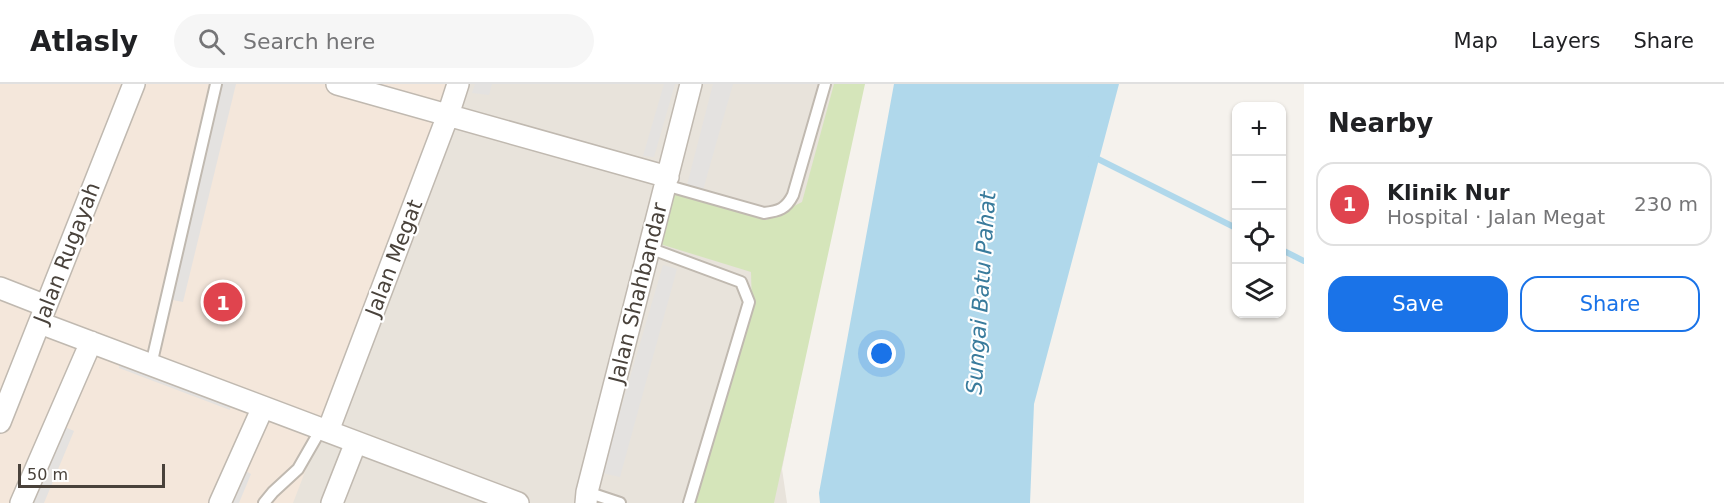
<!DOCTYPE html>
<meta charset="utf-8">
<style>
:root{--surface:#fff;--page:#f6f6f6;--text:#202124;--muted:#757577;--line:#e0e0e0;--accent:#1a73e8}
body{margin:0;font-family:"DejaVu Sans",sans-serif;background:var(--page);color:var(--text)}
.controls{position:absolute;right:18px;top:18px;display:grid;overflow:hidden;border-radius:12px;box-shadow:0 2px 4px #0004}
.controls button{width:54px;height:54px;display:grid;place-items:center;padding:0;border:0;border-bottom:2px solid var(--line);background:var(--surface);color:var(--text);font:30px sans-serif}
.scale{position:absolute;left:18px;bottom:15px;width:147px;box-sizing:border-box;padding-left:6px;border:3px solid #49423b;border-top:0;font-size:16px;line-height:21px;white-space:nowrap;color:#49423b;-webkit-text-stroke:4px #fff;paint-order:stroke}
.you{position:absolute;left:882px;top:270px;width:21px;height:21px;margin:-15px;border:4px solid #fff;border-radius:50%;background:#1a73e8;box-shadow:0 0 0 9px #1a73e833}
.badge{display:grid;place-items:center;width:39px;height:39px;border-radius:50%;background:var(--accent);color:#fff;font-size:20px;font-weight:700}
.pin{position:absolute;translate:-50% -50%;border:3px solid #fff;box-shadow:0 2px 6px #0006}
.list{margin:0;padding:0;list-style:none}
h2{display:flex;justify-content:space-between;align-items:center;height:78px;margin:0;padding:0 24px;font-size:26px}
h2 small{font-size:20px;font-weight:400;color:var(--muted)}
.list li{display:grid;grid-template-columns:39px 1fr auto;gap:18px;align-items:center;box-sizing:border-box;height:84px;margin:0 12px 12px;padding:0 12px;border:2px solid var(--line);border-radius:18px}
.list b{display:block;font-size:22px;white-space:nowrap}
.list p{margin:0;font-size:20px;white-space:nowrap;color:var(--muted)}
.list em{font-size:20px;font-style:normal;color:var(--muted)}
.actions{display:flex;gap:12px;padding:18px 24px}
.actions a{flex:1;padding:14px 0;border:2px solid var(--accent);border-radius:18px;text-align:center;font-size:21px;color:var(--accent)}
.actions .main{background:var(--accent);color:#fff}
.icon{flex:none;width:33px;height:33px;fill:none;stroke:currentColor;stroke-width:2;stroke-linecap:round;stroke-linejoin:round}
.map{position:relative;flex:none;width:1304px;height:419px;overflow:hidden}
header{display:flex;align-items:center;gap:36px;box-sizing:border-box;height:84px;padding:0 30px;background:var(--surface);border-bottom:2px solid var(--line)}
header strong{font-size:28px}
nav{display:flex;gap:33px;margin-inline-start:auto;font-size:21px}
.search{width:420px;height:54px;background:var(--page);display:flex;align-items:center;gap:15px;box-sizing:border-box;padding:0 21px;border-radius:33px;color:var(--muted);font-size:22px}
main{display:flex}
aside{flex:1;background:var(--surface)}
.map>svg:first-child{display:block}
.residential{fill:#e8e3db}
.commercial{fill:#f4e7db}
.green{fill:#d5e5ba}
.parking{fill:#e4e2e0}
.water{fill:#b0d8eb}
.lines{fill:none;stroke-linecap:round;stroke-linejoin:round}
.stream{stroke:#b0d8eb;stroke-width:6}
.service-casing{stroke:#c0b9b0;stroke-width:14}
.minor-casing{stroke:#c0b9b0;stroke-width:24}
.service{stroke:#fff;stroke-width:10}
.minor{stroke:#fff;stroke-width:21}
.labels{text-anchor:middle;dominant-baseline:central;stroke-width:4.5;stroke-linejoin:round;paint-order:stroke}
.street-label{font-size:21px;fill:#49423b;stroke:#fff}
.water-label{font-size:22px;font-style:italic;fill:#397b9c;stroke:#fff}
</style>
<header>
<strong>Atlasly</strong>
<div class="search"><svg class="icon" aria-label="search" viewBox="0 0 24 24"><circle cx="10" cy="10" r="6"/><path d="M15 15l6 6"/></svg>Search here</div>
<nav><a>Map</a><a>Layers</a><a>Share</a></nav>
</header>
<main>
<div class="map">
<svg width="1304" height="419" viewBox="0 0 1304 419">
<rect width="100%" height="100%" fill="#f5f2ed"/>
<path class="residential" d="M0,0H860L782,385L787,419H0Z"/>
<path class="commercial" d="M0,0H451L437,43L293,419H0Z"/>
<path class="green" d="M834,0H865L774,419H691L752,225L751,188L660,160L675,107L766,136L802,118Z"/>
<path class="parking" d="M221,0H236L183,218L168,215Z
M475,0H492L489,11L472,9Z
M664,0H675L654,73L643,72Z
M713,0H733L703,106L687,101Z
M663,181L677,185L620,393L602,389Z
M121,272L231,314L230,326L119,284Z
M65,343L74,347L44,419H33Z
M244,386L251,390L239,419H230Z"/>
<path class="water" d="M894,0H1119L1034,320L1030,419H820L819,409Z"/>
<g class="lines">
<path class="stream" d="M1092,72L1236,144
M1282,166L1304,177"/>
<g class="service-casing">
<path id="service" d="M665,101L764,129C779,127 786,125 793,111L825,0
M649,164L741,198L749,218L689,419
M151,281L216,0
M587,408L620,419
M264,419L273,408L298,385L321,345"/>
</g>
<g class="minor-casing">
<path id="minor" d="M337,0L668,93
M0,204L46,222
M40,239L518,419
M0,338L134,0
M328,347L448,31L458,0
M21,419L91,258
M220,419L263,323
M332,419L356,358
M586,419L587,408L691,0"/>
</g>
<use href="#service" class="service"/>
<use href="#minor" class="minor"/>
</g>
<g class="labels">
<g class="street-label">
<text transform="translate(67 169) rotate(-69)">Jalan Rugayah</text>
<text transform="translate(394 174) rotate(-69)">Jalan Megat</text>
<text transform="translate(638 209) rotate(-76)">Jalan Shahbandar</text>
</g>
<g class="water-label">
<text transform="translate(981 209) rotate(-86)">Sungai Batu Pahat</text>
</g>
</g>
</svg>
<div class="controls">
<button>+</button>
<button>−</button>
<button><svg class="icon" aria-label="locate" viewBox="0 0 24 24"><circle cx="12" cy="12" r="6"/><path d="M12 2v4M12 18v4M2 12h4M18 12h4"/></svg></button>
<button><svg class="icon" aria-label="layers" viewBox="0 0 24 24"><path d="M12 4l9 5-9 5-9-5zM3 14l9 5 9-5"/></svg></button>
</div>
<div class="scale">50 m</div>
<div class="you"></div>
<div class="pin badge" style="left:223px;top:218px;background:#e0444e">1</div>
</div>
<aside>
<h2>Nearby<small></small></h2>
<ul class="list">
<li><span class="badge" style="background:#e0444e">1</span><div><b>Klinik Nur</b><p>Hospital · Jalan Megat</p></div><em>230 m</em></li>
</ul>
<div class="actions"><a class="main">Save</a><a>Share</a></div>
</aside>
</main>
